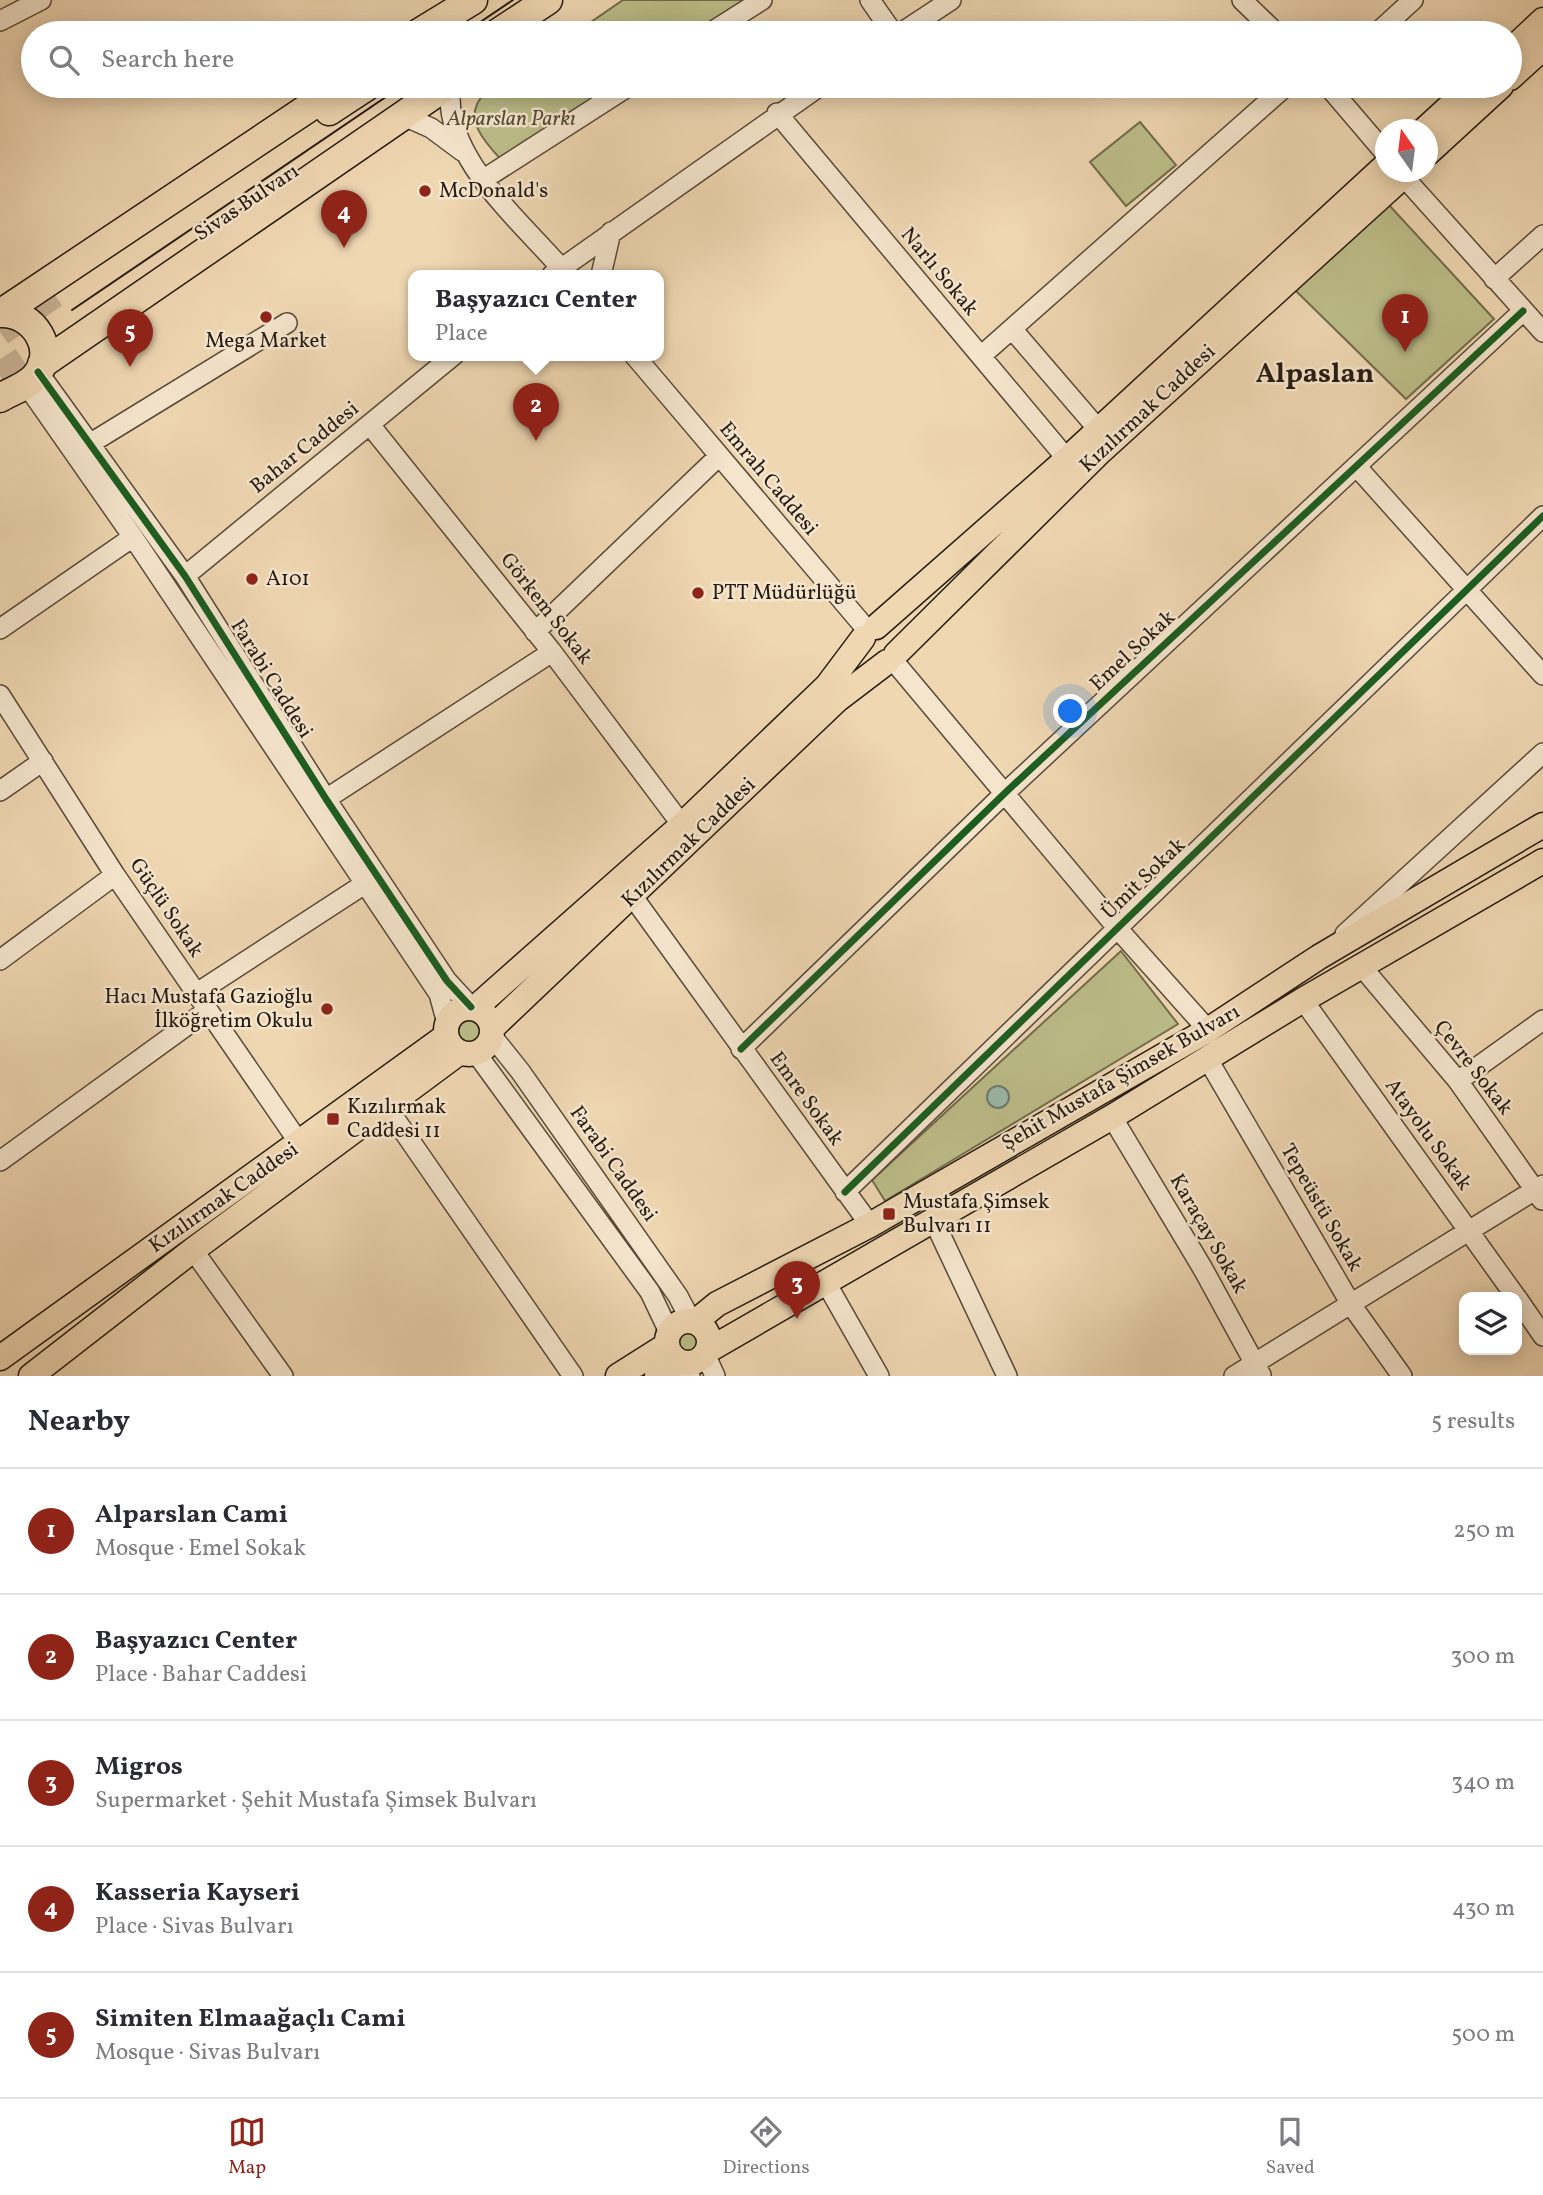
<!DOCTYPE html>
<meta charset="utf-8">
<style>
:root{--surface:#fff;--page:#f2f2f3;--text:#2b2b33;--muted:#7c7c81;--line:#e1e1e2;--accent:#8f2418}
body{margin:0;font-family:Vollkorn,serif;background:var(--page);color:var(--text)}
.controls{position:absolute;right:21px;bottom:21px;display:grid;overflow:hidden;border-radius:14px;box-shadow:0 4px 18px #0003}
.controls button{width:63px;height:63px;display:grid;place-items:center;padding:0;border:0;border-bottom:2px solid var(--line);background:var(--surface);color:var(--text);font:35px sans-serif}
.compass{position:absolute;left:1375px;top:119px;width:63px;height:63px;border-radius:50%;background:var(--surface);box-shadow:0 4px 18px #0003;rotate:346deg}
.you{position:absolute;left:1071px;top:712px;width:24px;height:24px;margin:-18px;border:5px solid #fff;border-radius:50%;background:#1a73e8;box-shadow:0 0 0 10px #1a73e833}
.badge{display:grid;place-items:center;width:46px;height:46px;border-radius:50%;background:var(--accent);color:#fff;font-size:23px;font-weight:700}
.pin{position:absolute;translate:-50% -58px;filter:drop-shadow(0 2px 4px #0008)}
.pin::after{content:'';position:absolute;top:37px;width:24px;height:21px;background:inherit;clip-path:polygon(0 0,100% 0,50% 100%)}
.popup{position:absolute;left:408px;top:270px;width:256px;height:91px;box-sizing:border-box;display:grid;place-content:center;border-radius:14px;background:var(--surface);filter:drop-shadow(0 2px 5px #0005);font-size:23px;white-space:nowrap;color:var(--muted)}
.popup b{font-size:26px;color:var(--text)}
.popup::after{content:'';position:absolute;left:50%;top:100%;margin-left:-14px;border:14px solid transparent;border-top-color:var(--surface)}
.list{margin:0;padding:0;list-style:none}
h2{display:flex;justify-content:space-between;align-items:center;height:91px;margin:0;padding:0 28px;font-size:30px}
h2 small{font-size:23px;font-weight:400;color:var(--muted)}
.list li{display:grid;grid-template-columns:46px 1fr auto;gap:21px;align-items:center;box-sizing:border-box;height:126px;padding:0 28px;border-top:2px solid var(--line)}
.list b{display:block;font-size:26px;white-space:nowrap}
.list p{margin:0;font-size:23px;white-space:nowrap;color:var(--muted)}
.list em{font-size:23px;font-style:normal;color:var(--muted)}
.icon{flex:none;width:38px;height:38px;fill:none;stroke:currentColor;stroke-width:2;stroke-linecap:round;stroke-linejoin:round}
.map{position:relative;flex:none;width:1543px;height:1376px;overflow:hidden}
.search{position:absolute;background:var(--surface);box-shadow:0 4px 18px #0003;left:21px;right:21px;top:21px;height:77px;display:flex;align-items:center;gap:18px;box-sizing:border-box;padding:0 24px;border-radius:38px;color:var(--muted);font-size:26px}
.sheet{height:721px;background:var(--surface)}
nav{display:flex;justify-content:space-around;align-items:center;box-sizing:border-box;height:98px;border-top:2px solid var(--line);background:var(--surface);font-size:19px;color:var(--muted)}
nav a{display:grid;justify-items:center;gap:4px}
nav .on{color:var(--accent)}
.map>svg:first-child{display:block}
.green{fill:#bcbd89;stroke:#716c4d;stroke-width:2}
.water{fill:#9abaaa;stroke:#6c7a6d;stroke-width:2}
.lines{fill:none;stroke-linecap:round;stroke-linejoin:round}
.highway-tunnel{stroke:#c7b192;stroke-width:28;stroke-dasharray:28 14;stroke-linecap:butt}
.minor-casing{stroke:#584a39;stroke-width:22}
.major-casing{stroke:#261b11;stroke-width:27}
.highway-casing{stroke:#261b11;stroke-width:31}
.minor{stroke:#f5e5cd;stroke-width:19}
.major{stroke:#efd7b2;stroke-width:24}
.highway{stroke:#efd7b2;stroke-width:28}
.tram{stroke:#261b11;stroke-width:2}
.cycleway-casing{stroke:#f5e5cd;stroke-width:11}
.cycleway{stroke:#1b5e20;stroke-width:7}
.poi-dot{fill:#8f2418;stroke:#f5e5cd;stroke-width:2.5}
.labels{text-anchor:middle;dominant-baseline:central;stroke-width:5;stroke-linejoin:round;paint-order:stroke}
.park-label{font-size:21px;font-style:italic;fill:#534c35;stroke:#f5e5cd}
.poi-label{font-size:21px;fill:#261b11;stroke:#f5e5cd;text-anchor:start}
.street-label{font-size:21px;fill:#261b11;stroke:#f5e5cd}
.district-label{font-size:28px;font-weight:bold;fill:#261b11;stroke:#f5e5cd}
</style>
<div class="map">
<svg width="1543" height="1376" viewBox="0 0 1543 1376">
<rect width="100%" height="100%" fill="#efd7b2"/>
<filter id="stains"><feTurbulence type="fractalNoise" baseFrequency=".00286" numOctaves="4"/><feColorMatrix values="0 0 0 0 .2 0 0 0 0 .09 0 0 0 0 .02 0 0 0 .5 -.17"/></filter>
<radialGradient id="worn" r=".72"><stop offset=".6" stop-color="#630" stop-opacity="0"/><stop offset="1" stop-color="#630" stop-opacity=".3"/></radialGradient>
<path class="green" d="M623,0H755L705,33H575Z
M499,86H625L505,164C491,148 463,123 480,99C484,94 494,89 499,86Z
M1140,122L1176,165L1126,206L1090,162Z
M1389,205L1494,319L1406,399L1295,290Z
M1121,951L1178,1024L885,1201L872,1180Z
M457 1031a12 12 0 1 1 24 0a12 12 0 1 1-24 0Z
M676 1342a12 12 0 1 1 24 0a12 12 0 1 1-24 0Z"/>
<path class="water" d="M987 1097a11 11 0 1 1 22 0a11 11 0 1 1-22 0Z"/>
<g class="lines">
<path class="highway-tunnel" d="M0,332L54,294
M0,376L62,335"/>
<g class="minor-casing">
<path id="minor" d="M870,0L893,33
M1242,0L1276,33
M0,21L41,0
M710,33L762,0
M901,33L951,0
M1377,33L1413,0
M451,86C440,157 526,225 567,275
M1328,86L1386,154
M777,113L1067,459
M404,116L431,128L462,151
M1403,176L1543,332
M484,179L629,86
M552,275L820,86
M601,275L611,232
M1494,279L1543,235
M1012,329L1098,429
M634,355L868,631
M981,356L1286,86
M38,372L185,576L326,799L447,981L471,1007
M26,384L133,537L439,994L447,1023
M370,425L552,652L682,825
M91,443L287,323
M1357,467L1543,675
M185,576L454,355
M0,629L133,537
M535,632L718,457
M892,659L1118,929L1208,1030
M0,695L115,875L300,1144
M0,791L43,761
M326,799L552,652
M633,897L870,1225
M1345,934L1543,753
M0,960L115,875
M1362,967L1458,1081L1542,1200
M197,993L363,885
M1303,1000L1516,1297
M492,1036L520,1071L678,1296L691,1321
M741,1049L1006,792L1523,311
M476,1053L650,1292L669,1332
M1207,1058L1352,1306L1402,1376
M1458,1081L1543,1020
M386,1106L573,1376
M1112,1117L1203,1269L1261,1375
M0,1161L208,1010
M845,1192L1543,516
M933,1219L1007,1376
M193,1250L283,1376
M825,1281L879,1376
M1517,1298L1543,1336
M705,1354L715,1376
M683,1363L690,1376
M1234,1376L1543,1185"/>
</g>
<g class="major-casing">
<path id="major" d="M1510,51L1543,20
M1510,78L1543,48
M1424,130L1472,86
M1428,153L1501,86
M876,627L1067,459L1386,165
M896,654L1101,451L1408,172
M446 1031a23 23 0 1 1 46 0a23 23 0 1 1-46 0Z
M475,1008L682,825L827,686L863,638
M492,1028L837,700L887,662
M667 1342a21 21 0 1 1 42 0a21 21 0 1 1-42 0Z
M695,1322L717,1304L870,1225L1208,1030L1319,957L1543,825
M707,1351L1112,1117L1303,1000L1543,861
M0,1358L446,1036
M31,1376L193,1250L460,1052
M618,1376L667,1345
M657,1376L678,1362"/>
</g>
<g class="highway-casing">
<path id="highway" d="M419,33L473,0
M498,33L548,0
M329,111L367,86
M3,312L341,86
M0,313C34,311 59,351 34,378C24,388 11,391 0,398
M42,364L446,86"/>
</g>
<use href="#minor" class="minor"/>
<use href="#major" class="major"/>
<use href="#highway" class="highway"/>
<path class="tram" d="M464,33L513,0
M72,310L402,86"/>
<g class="cycleway-casing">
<path id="cycleway" d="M38,372L185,576L326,799L447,981L471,1007
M741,1049L1006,792L1523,311
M845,1192L1543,516"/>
</g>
<use href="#cycleway" class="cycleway"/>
</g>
<g class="poi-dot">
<circle cx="425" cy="191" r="7"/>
<circle cx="266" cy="317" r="7"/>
<circle cx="252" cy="579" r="7"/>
<circle cx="698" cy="593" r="7"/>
<circle cx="327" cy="1009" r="7"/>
<rect x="326" y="1112" width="14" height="14" rx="3.5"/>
<rect x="882" y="1207" width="14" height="14" rx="3.5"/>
</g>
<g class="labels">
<g class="park-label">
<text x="511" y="119">Alparslan Parkı</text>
</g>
<g class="poi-label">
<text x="439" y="191">McDonald's</text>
<text x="266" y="341" text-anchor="middle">Mega Market</text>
<text x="266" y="579">A101</text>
<text x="712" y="593">PTT Müdürlüğü</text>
<text x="313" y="997" text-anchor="end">Hacı Mustafa Gazioğlu<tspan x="313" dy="24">İlköğretim Okulu</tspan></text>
<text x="347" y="1107">Kızılırmak<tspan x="347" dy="24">Caddesi 11</tspan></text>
<text x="903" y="1202">Mustafa Şimsek<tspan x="903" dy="24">Bulvarı 11</tspan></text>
</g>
<g class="street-label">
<text transform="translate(247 203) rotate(-34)">Sivas Bulvarı</text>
<text transform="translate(939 272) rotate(50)">Narlı Sokak</text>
<text transform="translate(1148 409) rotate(-43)">Kızılırmak Caddesi</text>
<text transform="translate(305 448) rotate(-39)">Bahar Caddesi</text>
<text transform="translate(768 479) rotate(50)">Emrah Caddesi</text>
<text transform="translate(546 609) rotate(52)">Görkem Sokak</text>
<text transform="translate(1133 651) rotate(-43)">Emel Sokak</text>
<text transform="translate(271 679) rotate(58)">Farabi Caddesi</text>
<text transform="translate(689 843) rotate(-44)">Kızılırmak Caddesi</text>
<text transform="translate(1144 879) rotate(-44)">Ümit Sokak</text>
<text transform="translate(166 908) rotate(56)">Güçlü Sokak</text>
<text transform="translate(1473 1068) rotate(52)">Çevre Sokak</text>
<text transform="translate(1121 1078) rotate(-30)">Şehit Mustafa Şimsek Bulvarı</text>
<text transform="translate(806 1099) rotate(54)">Emre Sokak</text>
<text transform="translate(1428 1135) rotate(54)">Atayolu Sokak</text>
<text transform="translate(613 1164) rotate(55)">Farabi Caddesi</text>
<text transform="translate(224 1198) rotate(-35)">Kızılırmak Caddesi</text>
<text transform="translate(1321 1208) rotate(60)">Tepeüstü Sokak</text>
<text transform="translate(1208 1234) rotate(60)">Karaçay Sokak</text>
</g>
<g class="district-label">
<text x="1315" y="374">Alpaslan</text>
</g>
</g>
<rect width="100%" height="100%" filter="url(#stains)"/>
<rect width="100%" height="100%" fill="url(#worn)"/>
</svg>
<div class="controls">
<button><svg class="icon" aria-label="layers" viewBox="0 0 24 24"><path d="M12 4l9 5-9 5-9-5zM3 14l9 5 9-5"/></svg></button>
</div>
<svg class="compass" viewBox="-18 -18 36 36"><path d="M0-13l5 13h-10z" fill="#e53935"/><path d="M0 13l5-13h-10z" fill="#7c7c81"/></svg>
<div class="you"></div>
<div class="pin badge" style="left:1405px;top:352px">1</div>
<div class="pin badge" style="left:536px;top:441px">2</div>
<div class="popup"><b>Başyazıcı Center</b>Place</div>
<div class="pin badge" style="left:797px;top:1319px">3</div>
<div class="pin badge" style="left:344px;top:248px">4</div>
<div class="pin badge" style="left:130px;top:367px">5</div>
<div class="search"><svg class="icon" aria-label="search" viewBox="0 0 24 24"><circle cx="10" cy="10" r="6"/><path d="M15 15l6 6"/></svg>Search here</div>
</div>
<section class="sheet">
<h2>Nearby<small>5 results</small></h2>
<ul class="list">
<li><span class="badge">1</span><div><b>Alparslan Cami</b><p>Mosque · Emel Sokak</p></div><em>250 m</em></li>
<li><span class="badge">2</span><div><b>Başyazıcı Center</b><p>Place · Bahar Caddesi</p></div><em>300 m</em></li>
<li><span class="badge">3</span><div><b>Migros</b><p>Supermarket · Şehit Mustafa Şimsek Bulvarı</p></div><em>340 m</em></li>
<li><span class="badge">4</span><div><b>Kasseria Kayseri</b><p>Place · Sivas Bulvarı</p></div><em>430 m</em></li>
<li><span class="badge">5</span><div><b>Simiten Elmaağaçlı Cami</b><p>Mosque · Sivas Bulvarı</p></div><em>500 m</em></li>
</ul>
</section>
<nav>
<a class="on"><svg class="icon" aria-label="map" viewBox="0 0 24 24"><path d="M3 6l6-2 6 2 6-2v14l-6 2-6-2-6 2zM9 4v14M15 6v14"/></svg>Map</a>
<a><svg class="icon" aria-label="directions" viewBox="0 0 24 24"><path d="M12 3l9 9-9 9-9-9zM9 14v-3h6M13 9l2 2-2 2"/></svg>Directions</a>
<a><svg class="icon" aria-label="saved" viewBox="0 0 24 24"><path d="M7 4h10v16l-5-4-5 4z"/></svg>Saved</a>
</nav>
